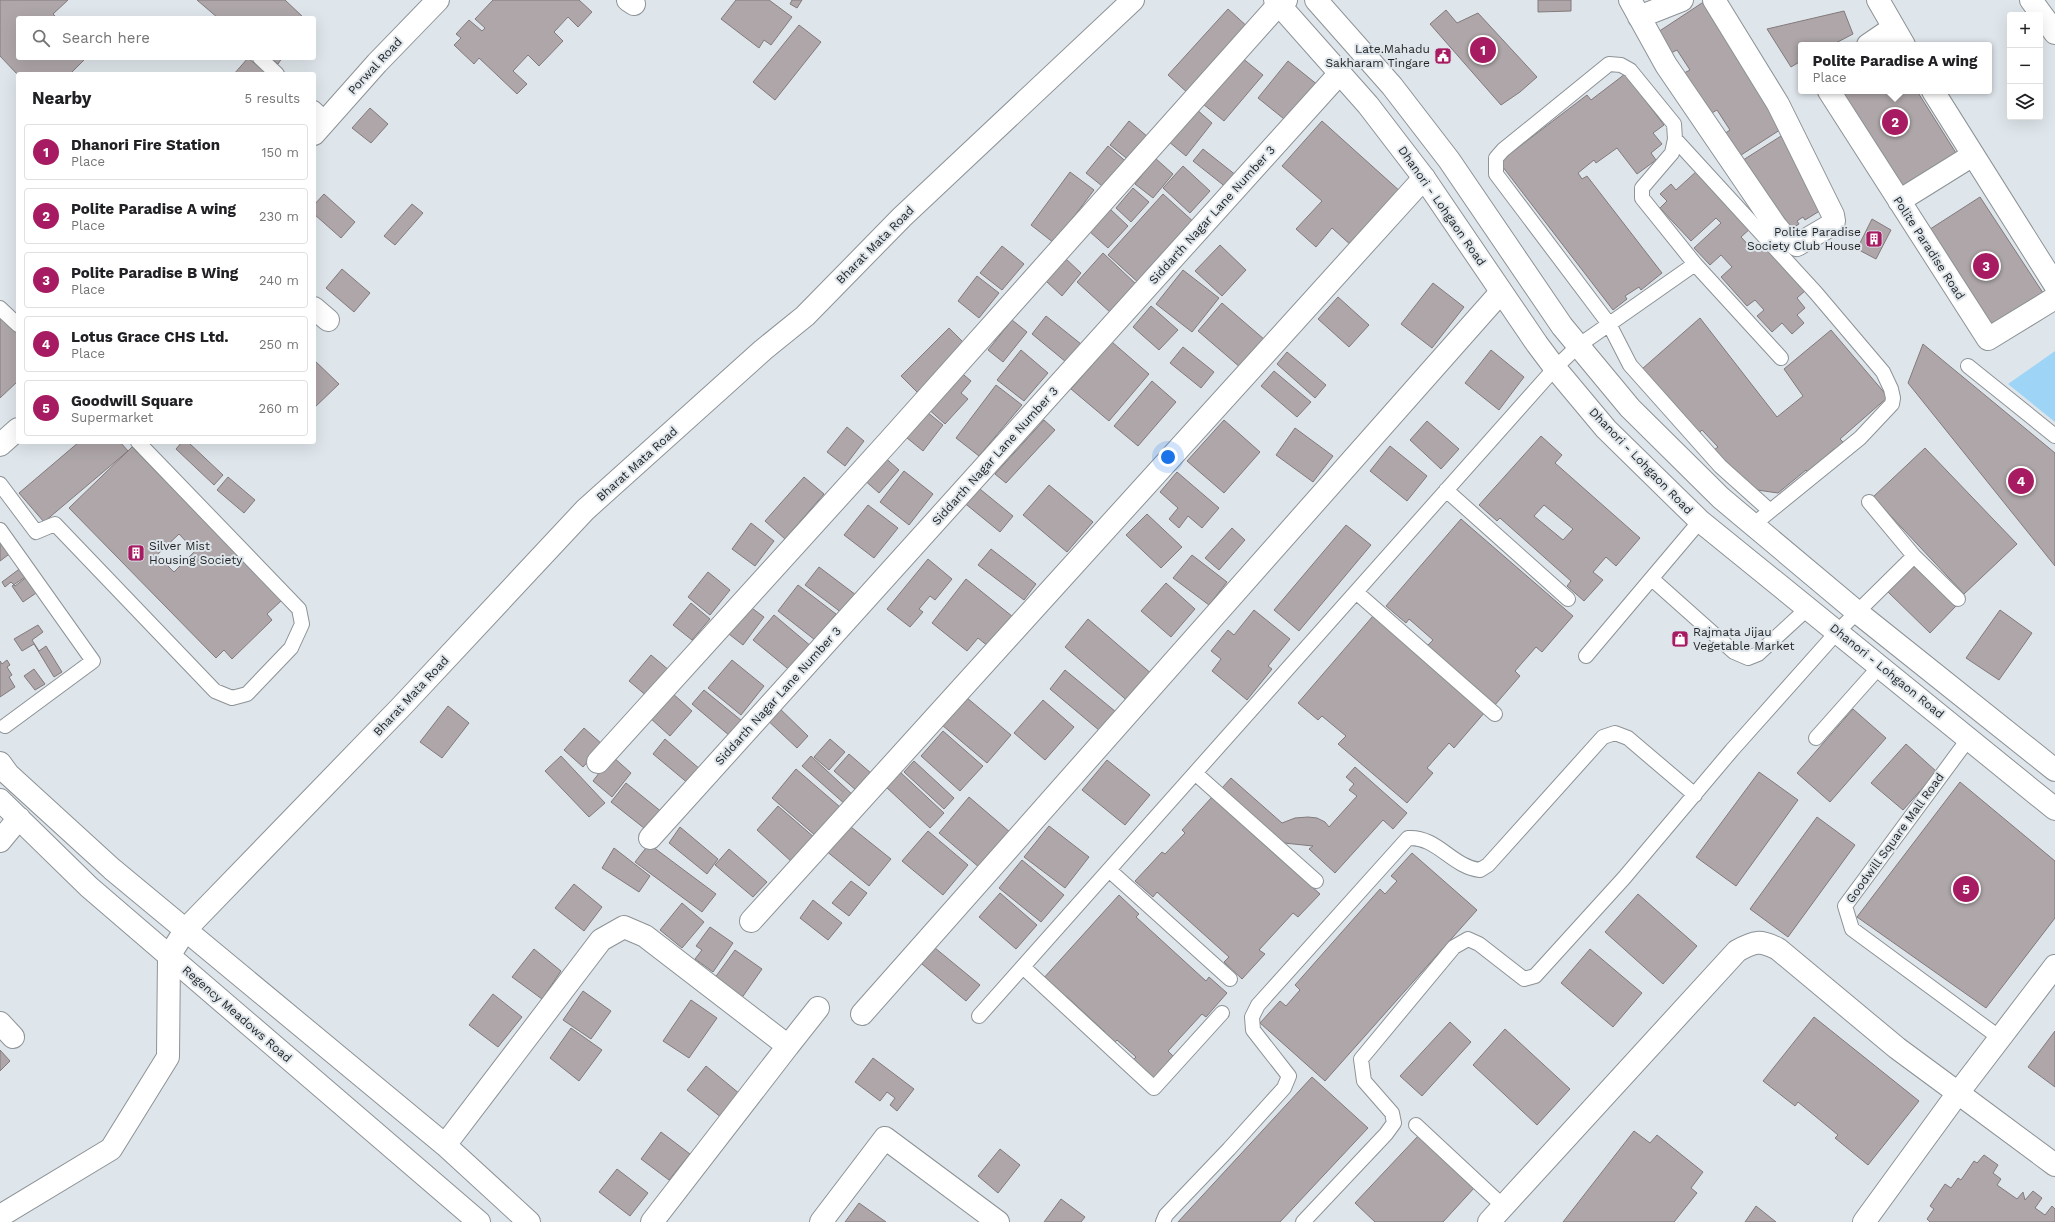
<!DOCTYPE html>
<meta charset="utf-8">
<style>
:root{--surface:#fff;--page:#f2f2f2;--text:#202124;--muted:#757577;--line:#e0e0e0;--accent:#a61b61}
body{margin:0;font-family:"Work Sans",sans-serif;background:var(--page);color:var(--text)}
.controls{position:absolute;right:12px;top:12px;display:grid;overflow:hidden;border-radius:4px;box-shadow:0 4px 16px #0002}
.controls button{width:36px;height:36px;display:grid;place-items:center;padding:0;border:0;border-bottom:1px solid var(--line);background:var(--surface);color:var(--text);font:20px sans-serif}
.you{position:absolute;left:1168px;top:457px;width:14px;height:14px;margin:-10px;border:3px solid #fff;border-radius:50%;background:#1a73e8;box-shadow:0 0 0 6px #1a73e833}
.badge{display:grid;place-items:center;width:26px;height:26px;border-radius:50%;background:var(--accent);color:#fff;font-size:13px;font-weight:700}
.pin{position:absolute;translate:-50% -50%;border:2px solid #fff;box-shadow:0 1px 4px #0006}
.popup{position:absolute;left:1798px;top:42px;width:194px;height:52px;box-sizing:border-box;display:grid;place-content:center;border-radius:4px;background:var(--surface);filter:drop-shadow(0 1px 3px #0005);font-size:13px;white-space:nowrap;color:var(--muted)}
.popup b{font-size:15px;color:var(--text)}
.popup::after{content:'';position:absolute;left:50%;top:100%;margin-left:-8px;border:8px solid transparent;border-top-color:var(--surface)}
.list{margin:0;padding:0;list-style:none}
h2{display:flex;justify-content:space-between;align-items:center;height:52px;margin:0;padding:0 16px;font-size:17px}
h2 small{font-size:13px;font-weight:400;color:var(--muted)}
.list li{display:grid;grid-template-columns:26px 1fr auto;gap:12px;align-items:center;box-sizing:border-box;height:56px;margin:0 8px 8px;padding:0 8px;border:1px solid var(--line);border-radius:4px}
.list b{display:block;font-size:15px;white-space:nowrap}
.list p{margin:0;font-size:13px;white-space:nowrap;color:var(--muted)}
.list em{font-size:13px;font-style:normal;color:var(--muted)}
.icon{flex:none;width:22px;height:22px;fill:none;stroke:currentColor;stroke-width:2;stroke-linecap:round;stroke-linejoin:round}
.map{position:relative;flex:none;width:2055px;height:1222px;overflow:hidden}
.search{position:absolute;background:var(--surface);box-shadow:0 4px 16px #0002;left:16px;top:16px;width:300px;height:44px;display:flex;align-items:center;gap:10px;box-sizing:border-box;padding:0 14px;border-radius:4px;color:var(--muted);font-size:15px}
.panel{position:absolute;background:var(--surface);box-shadow:0 4px 16px #0002;left:16px;top:72px;width:300px;height:372px;border-radius:4px}
.map>svg:first-child{display:block}
.green{fill:#9ed5f6}
.building{fill:#aea6a8;stroke:#827a7c;fill-rule:evenodd}
.lines{fill:none;stroke-linecap:round;stroke-linejoin:round}
.service-casing{stroke:#8c9296;stroke-width:16}
.minor-casing{stroke:#8c9296;stroke-width:24}
.tertiary-casing{stroke:#8c9296;stroke-width:24}
.secondary-casing{stroke:#8c9296;stroke-width:24}
.service{stroke:#fff;stroke-width:14}
.minor{stroke:#fff;stroke-width:22}
.tertiary{stroke:#fff;stroke-width:22}
.secondary{stroke:#fff;stroke-width:22}
.labels{text-anchor:middle;dominant-baseline:central;stroke-width:4;stroke-linejoin:round;paint-order:stroke}
.poi-label{font-size:12px;fill:#1f2123;stroke:#dfe6eb;text-anchor:end}
.street-label{font-size:12px;fill:#1f2123;stroke:#dfe6eb}
</style>
<div class="map">
<svg width="2055" height="1222" viewBox="0 0 2055 1222">
<rect width="100%" height="100%" fill="#dfe6eb"/>
<path class="green" d="M2055,351V422L2008,384Z"/>
<path class="building" d="M0,0H68L53,14L57,18H18V58H86L70,74L18,75L0,56Z
M197,0H285L304,18H218Z
M493,0H579L592,12L578,27L568,17L554,32L563,41L539,66L528,55L513,71L527,84L517,94L479,58L474,64L454,45L461,38L456,34L469,20L482,31L485,28L475,19Z
M736,0H769L792,17L771,45L764,40L759,48L721,19Z
M792,0H802L797,8L790,4Z
M1538,0H1571V11L1538,12Z
M1705,1L1786,126L1738,157L1724,134L1730,130L1717,110L1710,114L1684,73L1690,70L1677,50L1671,53L1658,32Z
M1228,9L1250,29L1190,95L1168,75Z
M1446,10L1457,23L1478,13L1537,77L1520,92L1501,105L1430,24Z
M1844,11L1853,34L1832,45H1801V61L1791,67L1767,29Z
M799,25L821,42L775,100L753,82Z
M1241,57L1263,75L1224,121L1203,104Z
M248,58L266,73L265,74H234Z
M271,58H282L278,64Z
M1288,61L1319,86L1289,123L1258,98Z
M1625,74L1664,125L1653,133L1662,144L1651,153L1656,160L1637,174L1617,148L1596,163L1594,160L1578,173L1582,179L1587,176L1662,273L1641,290L1639,287L1625,296L1627,299L1613,310L1499,162L1587,95L1591,100Z
M1834,91H1917L1956,153L1925,176L1897,189Z
M370,108L388,124L371,143L352,128Z
M1195,108L1212,123L1186,156L1168,141Z
M1129,121L1148,137L1130,161L1110,145Z
M1322,121L1402,193L1353,247L1332,228L1316,247L1296,229L1322,201L1282,166Z
M1781,136L1826,207L1805,220L1803,217L1797,221L1799,224L1785,233L1768,206L1773,203L1762,186L1757,189L1740,162Z
M1108,146L1130,165L1107,190L1086,173Z
M1203,149L1237,176L1227,188L1193,161Z
M1155,158L1173,174L1153,198L1135,184Z
M1183,166L1210,191L1190,213L1163,188Z
M1698,170L1751,228L1741,237L1752,249L1762,240L1807,289L1797,298L1805,308L1797,315L1804,323L1792,334L1782,323L1772,332L1757,316L1764,310L1755,300L1747,306L1721,277L1732,267L1721,255L1710,265L1694,248L1721,223L1716,218L1691,241L1660,208L1667,201L1660,194L1671,184L1676,190Z
M1070,172L1094,190L1054,243L1031,225Z
M1133,188L1149,202L1131,222L1116,208Z
M324,194L355,222L341,238L314,214V205Z
M1163,194L1196,224L1141,285L1108,255Z
M1980,197L2047,299L1991,335L1924,233Z
M412,204L423,213L395,245L384,236Z
M1110,209L1128,226L1108,248L1089,231Z
M1872,219L1891,230L1876,259L1857,249Z
M1220,245L1246,270L1222,296L1195,271Z
M1002,246L1024,264L1002,290L980,273Z
M1103,253L1137,285L1111,313L1077,282Z
M1065,258L1081,273L1062,296L1046,281Z
M342,269L370,293L354,312L326,288Z
M1183,270L1219,298L1192,332L1156,304Z
M977,276L999,293L979,318L958,301Z
M1433,283L1464,307L1432,348L1401,324Z
M1338,297L1369,325L1349,347L1318,319Z
M1222,303L1265,340L1241,368L1198,331Z
M1151,306L1178,330L1159,350L1133,327Z
M0,310L18,329V381L0,398Z
M1046,316L1081,344L1066,362L1032,334Z
M1700,318L1777,417L1803,396L1784,369L1831,330L1888,397L1840,439L1847,446L1838,453L1834,449L1820,462L1811,476L1806,470L1778,493L1750,489L1714,450L1718,447L1702,430L1699,433L1642,369Z
M1012,320L1027,332L1003,362L988,350Z
M949,328L965,344L917,392L901,376Z
M1112,342L1149,374L1109,421L1071,389Z
M1923,344L2055,453V566L1908,383Z
M1183,347L1214,372L1201,388L1170,363Z
M1021,350L1048,373L1024,401L997,380Z
M1491,350L1524,377L1499,410L1465,383Z
M1287,352L1326,385L1315,398L1277,364Z
M314,360L339,384L314,408Z
M958,370L971,381L961,393L968,399L945,424L926,407Z
M1274,371L1311,402L1297,417L1261,386Z
M1152,381L1176,402L1138,446L1114,426Z
M996,385L1022,405L979,456L956,438Z
M921,407L943,425L923,451L901,433Z
M1044,420L1055,430L1006,483L995,474Z
M1224,420L1260,452L1224,493L1187,461Z
M1427,421L1459,449L1441,469L1410,440Z
M847,427L864,441L845,466L827,452Z
M1295,428L1333,456L1313,482L1276,455Z
M1541,436L1562,455L1555,463L1640,538L1616,566L1606,557L1593,572L1603,580L1584,601L1567,586L1571,581L1500,518L1497,521L1479,505ZM1544,505L1573,529L1563,540L1534,516Z
M79,442H120L128,451L44,522L19,493Z
M182,442H188L223,475L214,485L176,449Z
M1390,446L1427,476L1407,501L1370,471Z
M132,447L282,600L267,614L272,620L232,659L224,650L216,658L69,508ZM179,534L195,551L174,572L157,555Z
M1925,448L2017,544L1964,594L1873,497Z
M882,455L899,470L879,493L862,478Z
M904,471L933,494L909,525L880,502Z
M1177,472L1219,508L1202,528L1188,516L1179,528L1169,519L1178,508L1160,492Z
M228,477L255,500L244,513L217,490Z
M804,477L824,494L785,539L765,521Z
M975,485L1013,516L1000,532L962,501Z
M1049,485L1093,522L1067,552L1023,515Z
M868,505L898,528L874,558L844,535Z
M1147,514L1182,547L1161,568L1126,535Z
M1461,519L1573,616L1542,652L1536,647L1515,671L1520,676L1494,706L1426,647L1433,640L1409,619L1406,623L1386,606Z
M751,523L774,541L755,566L732,549Z
M1346,525L1371,545L1299,631L1274,610Z
M0,527L16,549L0,561Z
M1232,528L1245,540L1219,570L1205,558Z
M991,549L1036,584L1024,600L978,565Z
M1192,555L1227,582L1209,605L1173,578Z
M928,559L952,579L935,600L930,596L919,609L923,612L910,627L887,609Z
M26,564L32,573L15,586L11,582L5,587L2,582Z
M1913,565L1956,606L1930,633L1887,591Z
M819,567L856,595L842,613L805,585Z
M34,571L45,587L23,602L12,586Z
M708,572L730,590L710,615L688,597Z
M966,579L1018,621L994,651L978,638L967,651L932,623Z
M1166,583L1195,609L1171,637L1141,611Z
M798,585L836,614L815,640L778,611Z
M691,603L710,619L692,640L673,625Z
M745,603L764,617L743,645L725,631Z
M1254,610L1290,639L1268,666L1272,669L1247,700L1212,671L1221,659L1211,651L1228,630L1234,635Z
M2000,610L2032,633L1999,680L1966,658Z
M774,615L812,647L792,672L753,640Z
M1373,616L1485,712L1454,748L1449,743L1427,768L1433,773L1407,803L1338,744L1346,736L1322,716L1318,720L1298,703Z
M1088,619L1153,675L1130,703L1065,647Z
M38,625L43,632L32,640L39,651L46,646L62,672L54,677L34,644L22,651L14,639Z
M651,655L670,671L648,697L629,681Z
M7,660L10,665L7,667L12,675L9,677L15,687L0,697V661L2,664Z
M732,660L764,686L741,715L708,688Z
M34,669L45,684L35,690L24,676Z
M1065,670L1116,712L1100,731L1050,689Z
M704,690L742,721L730,736L692,704Z
M671,692L692,711L670,736L649,717Z
M966,697L1011,735L987,763L942,725Z
M1043,700L1074,727L1045,760L1014,733Z
M775,704L808,736L797,748L763,716Z
M448,706L469,723L442,758L420,742Z
M1853,709L1886,738L1830,802L1797,773Z
M584,728L603,745L583,767L564,750Z
M943,731L983,766L960,791L921,756Z
M665,739L701,770L689,784L653,754Z
M830,739L845,752L829,770L814,757Z
M1906,744L1937,772L1903,810L1871,783Z
M849,754L872,774L857,791L834,771Z
M561,756L605,803L589,817L545,771Z
M612,756L631,773L612,797L593,781Z
M811,756L854,796L846,805L802,766Z
M1107,760L1150,795L1125,825L1082,790Z
M914,761L954,798L944,809L904,772Z
M1355,767L1407,813L1393,829L1383,820L1335,873L1309,849L1313,846L1284,843L1222,788L1231,778L1282,823L1295,818L1308,817L1317,818L1325,822L1329,827L1357,796L1349,790L1354,784L1346,777Z
M796,769L840,807L816,836L772,798Z
M899,771L944,813L930,828L885,786Z
M1759,772L1798,800L1736,886L1696,857Z
M1960,782L2055,861V918L1986,1008L1857,917Z
M626,783L663,813L649,832L611,802Z
M969,797L1011,833L980,868L939,833Z
M1212,797L1320,894L1298,917L1293,913L1259,950L1265,954L1242,979L1224,962L1229,957L1157,892L1153,897L1135,881L1162,852L1165,854L1185,833L1182,830Z
M778,806L815,838L793,863L757,830Z
M1817,817L1855,845L1788,937L1750,909Z
M846,823L891,859L869,886L825,850Z
M1049,826L1089,857L1065,888L1024,857Z
M680,827L718,859L707,874L669,843Z
M928,831L968,865L943,895L902,861Z
M649,844L716,894L702,912L635,862Z
M614,848L650,876L639,892L602,868Z
M729,849L767,882L753,897L715,865Z
M1412,853L1477,910L1325,1081L1260,1023L1280,1001L1286,1006L1300,990L1295,985L1380,889L1385,894L1397,881L1391,876Z
M1022,860L1064,895L1041,922L999,888Z
M851,881L867,893L849,916L832,903Z
M574,884L602,907L584,931L555,908Z
M1000,893L1037,925L1016,949L979,917Z
M1638,894L1697,946L1663,984L1605,932Z
M1119,895L1139,914L1136,917L1206,981L1209,977L1227,993L1206,1017L1202,1014L1168,1051L1173,1056L1152,1080L1132,1061L1136,1057L1117,1040L1113,1044L1103,1035L1105,1032L1066,996L1063,999L1042,980Z
M813,900L842,923L828,940L800,918Z
M682,903L704,922L682,948L660,930Z
M710,927L733,943L713,972L695,959L702,950L696,946Z
M929,943L980,985L966,1001L916,959Z
M534,949L561,971L542,999L512,977Z
M1590,949L1642,993L1613,1027L1561,983Z
M735,950L762,969L741,999L714,979Z
M583,991L611,1011L591,1039L563,1020Z
M493,994L522,1017L498,1047L469,1025Z
M691,1000L717,1018L689,1058L663,1041Z
M1814,1017L1919,1101L1868,1165L1835,1138L1838,1135L1798,1102L1795,1106L1763,1081Z
M1450,1022L1471,1042L1422,1096L1400,1076Z
M571,1028L602,1050L579,1081L550,1058Z
M1505,1029L1570,1089L1537,1125L1473,1065Z
M2055,1031V1087L2028,1067Z
M0,1050L10,1061L0,1071Z
M873,1058L914,1089L897,1111L890,1105L895,1098L887,1092L880,1101L855,1082Z
M706,1066L740,1094L722,1118L687,1090Z
M1312,1077L1368,1128L1280,1222H1178Z
M1634,1131L1650,1143L1657,1135L1703,1172L1691,1188L1697,1193L1674,1222H1563Z
M661,1132L690,1154L669,1180L641,1159Z
M1419,1135L1475,1187L1443,1222H1375L1355,1203Z
M1000,1149L1020,1165L998,1193L978,1176Z
M1984,1155L1998,1165L1993,1173L2001,1179L1997,1185L2017,1199L2023,1192L2025,1200L2033,1191L2042,1198L2035,1208L2045,1215L2052,1206L2055,1209V1222H1930L1927,1219L1934,1209L1930,1206L1945,1184L1951,1188L1958,1178L1961,1180L1974,1161L1977,1163Z
M617,1169L648,1193L630,1216L599,1192Z
M1061,1199L1085,1217L1081,1222H1044Z
M859,1203L886,1222H845Z
M1756,1206L1776,1222H1745Z"/>
<g class="lines">
<g class="service-casing">
<path id="service" d="M260,58L277,74
M314,108L327,120
M1675,139L1816,293L1883,372L1891,389L1893,398L1892,404L1860,438L1753,525
M1695,264L1642,198V188L1672,153L1675,139L1674,124L1630,70L1621,65L1609,64L1503,150L1496,158V174L1609,324L1630,365L1720,466L1769,510
M0,308L18,325
M1968,366L2055,436
M0,484L36,532L55,524L215,691L232,698L247,694L291,648L302,624L299,609L138,442
M1446,490L1568,599
M1869,502L1914,556L1958,599
M0,530L93,661L5,726
M1652,579L1734,652L1748,658L1758,654L1808,608
M1356,592L1495,714
M1586,656L1700,521
M1816,738L1880,666
M1969,738L1845,906L1852,929L2000,1038
M1195,773L1316,881
M1109,870L1230,979
M1023,967L1154,1088L1222,1013
M979,1016L1555,368L1578,346L1695,264L1781,358
M1416,1125L1503,1206
M1163,1222L1166,1215L1229,1149L1284,1088L1289,1076L1253,1030L1252,1017L1258,1005L1408,838C1437,836 1452,867 1480,870L1488,865L1603,737L1615,733L1628,738L1695,795
M1303,1222L1386,1134L1394,1123L1392,1113L1364,1081L1361,1059L1454,947L1468,939L1479,944L1524,979L1535,976L1624,878L1732,750L1838,631L1914,556"/>
</g>
<g class="minor-casing">
<path id="minor" d="M628,0L634,4
M1630,0L1666,65L1775,225L1785,237L1797,245L1831,225L1834,221L1833,215L1778,104L1714,0
M1878,0L1904,45
M2031,0L2055,33
M1639,17L1682,0
M1868,45L1893,28
M1829,91L1988,339L2055,298
M1933,91L2055,285
M1899,201L1973,155
M314,308L328,320
M598,762L889,441L1279,4L1286,0
M0,763L8,774L112,869L445,1145L529,1222
M0,800L89,887L479,1222
M650,838L1340,73
M0,841L19,818
M751,921L1424,178
M862,1014L1501,292
M0,1023L13,1037
M788,1046L818,1008
M445,1145L601,940L624,927L645,936L788,1046L652,1222
M821,1222L885,1138L998,1222
M1489,1222L1737,951C1755,941 1760,940 1778,949L1897,1048L1958,1093L2055,966
M1864,1222L1958,1093L2055,1165"/>
</g>
<g class="tertiary-casing">
<path id="tertiary" d="M314,134L377,63L438,0
M0,445L18,429
M0,1216L111,1149L168,1057L169,956L186,929L401,707L585,510L763,350L805,316L902,217L1133,0"/>
</g>
<g class="secondary-casing">
<path id="secondary" d="M1275,0L1368,105L1424,178L1537,344L1555,368L1606,429L1700,521L2055,809
M1316,0L1392,86L1449,160L1562,326L1630,408L1721,498L1857,612L2055,770"/>
</g>
<use href="#service" class="service"/>
<use href="#minor" class="minor"/>
<use href="#tertiary" class="tertiary"/>
<use href="#secondary" class="secondary"/>
</g>
<defs>
<g id="civic-square" transform="scale(0.9)"><rect x="-9" y="-9" width="18" height="18" rx="4" fill="#a61b61" stroke="#dfe6eb"/><path d="M-.6-6.5H3V-4.5H.6V-3L4-1V1h2V6H-6V1h2V-1L-.6-3ZM-1.2 2.5V6h2.4V2.5Z" fill="#fff"/></g>
<g id="building-square" transform="scale(0.9)"><rect x="-9" y="-9" width="18" height="18" rx="4" fill="#a61b61" stroke="#dfe6eb"/><path d="M-4-6H4V6H1V3H-1V6H-4ZM-2.5-4.3h1.7v1.8h-1.7ZM.8-4.3h1.7v1.8H.8ZM-2.5-1h1.7V.8h-1.7ZM.8-1h1.7V.8H.8Z" fill="#fff"/></g>
<g id="shop-square" transform="scale(0.9)"><rect x="-9" y="-9" width="18" height="18" rx="4" fill="#a61b61" stroke="#dfe6eb"/><path d="M-5-2.5h2.3a2.7 3.5 0 0 1 5.4 0H5L5.5 6h-11ZM-1.5-2.5h3a1.5 2.3 0 0 0-3 0Z" fill="#fff"/></g>
</defs>
<g fill-rule="evenodd">
<use href="#civic-square" x="1443" y="56"/>
<use href="#building-square" x="1874" y="239"/>
<use href="#building-square" x="136" y="553"/>
<use href="#shop-square" x="1680" y="639"/>
</g>
<g class="labels">
<g class="poi-label">
<text x="1430" y="49">Late.Mahadu<tspan x="1430" dy="14">Sakharam Tingare</tspan></text>
<text x="1861" y="232">Polite Paradise<tspan x="1861" dy="14">Society Club House</tspan></text>
<text x="149" y="546" text-anchor="start">Silver Mist<tspan x="149" dy="14">Housing Society</tspan></text>
<text x="1693" y="632" text-anchor="start">Rajmata Jijau<tspan x="1693" dy="14">Vegetable Market</tspan></text>
</g>
<g class="street-label">
<text transform="translate(375 66) rotate(-47)">Porwal Road</text>
<text transform="translate(1442 206) rotate(55)">Dhanori - Lohgaon Road</text>
<text transform="translate(1212 215) rotate(-48)">Siddarth Nagar Lane Number 3</text>
<text transform="translate(875 245) rotate(-45)">Bharat Mata Road</text>
<text transform="translate(1929 248) rotate(57)">Polite Paradise Road</text>
<text transform="translate(995 456) rotate(-48)">Siddarth Nagar Lane Number 3</text>
<text transform="translate(1641 461) rotate(46)">Dhanori - Lohgaon Road</text>
<text transform="translate(637 464) rotate(-42)">Bharat Mata Road</text>
<text transform="translate(1887 671) rotate(39)">Dhanori - Lohgaon Road</text>
<text transform="translate(411 696) rotate(-47)">Bharat Mata Road</text>
<text transform="translate(778 696) rotate(-48)">Siddarth Nagar Lane Number 3</text>
<text transform="translate(1895 838) rotate(-54)">Goodwill Square Mall Road</text>
<text transform="translate(237 1014) rotate(41)">Regency Meadows Road</text>
</g>
</g>
</svg>
<div class="controls">
<button>+</button>
<button>−</button>
<button><svg class="icon" aria-label="layers" viewBox="0 0 24 24"><path d="M12 4l9 5-9 5-9-5zM3 14l9 5 9-5"/></svg></button>
</div>
<div class="you"></div>
<div class="pin badge" style="left:1483px;top:50px">1</div>
<div class="pin badge" style="left:1895px;top:122px">2</div>
<div class="popup"><b>Polite Paradise A wing</b>Place</div>
<div class="pin badge" style="left:1986px;top:266px">3</div>
<div class="pin badge" style="left:2021px;top:481px">4</div>
<div class="pin badge" style="left:1966px;top:889px">5</div>
<div class="search"><svg class="icon" aria-label="search" viewBox="0 0 24 24"><circle cx="10" cy="10" r="6"/><path d="M15 15l6 6"/></svg>Search here</div>
<section class="panel">
<h2>Nearby<small>5 results</small></h2>
<ul class="list">
<li><span class="badge">1</span><div><b>Dhanori Fire Station</b><p>Place</p></div><em>150 m</em></li>
<li><span class="badge">2</span><div><b>Polite Paradise A wing</b><p>Place</p></div><em>230 m</em></li>
<li><span class="badge">3</span><div><b>Polite Paradise B Wing</b><p>Place</p></div><em>240 m</em></li>
<li><span class="badge">4</span><div><b>Lotus Grace CHS Ltd.</b><p>Place</p></div><em>250 m</em></li>
<li><span class="badge">5</span><div><b>Goodwill Square</b><p>Supermarket</p></div><em>260 m</em></li>
</ul>
</section>
</div>
